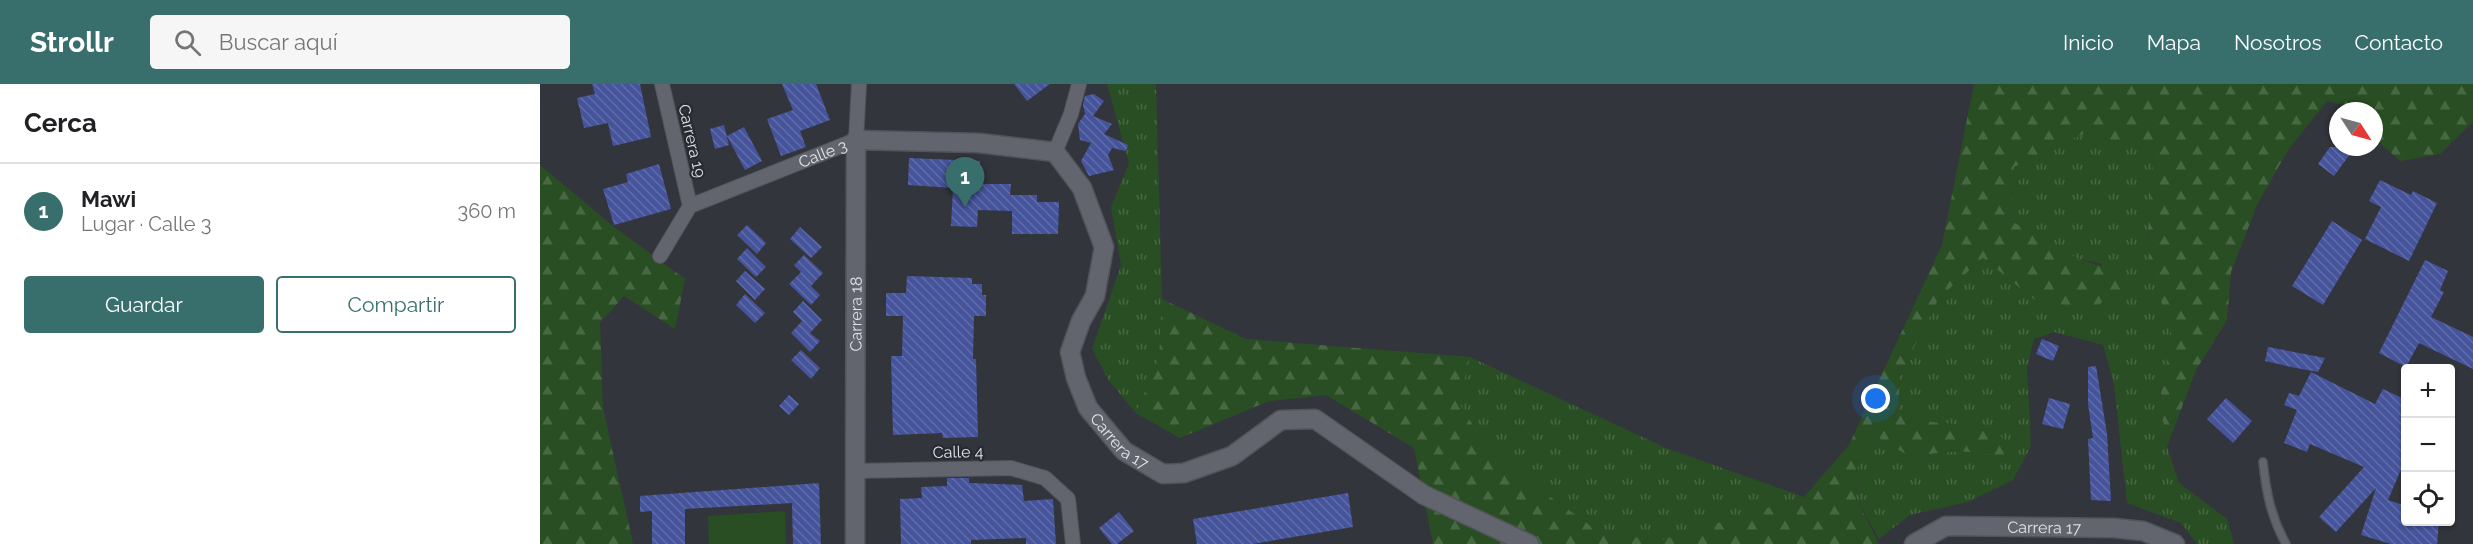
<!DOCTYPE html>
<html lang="es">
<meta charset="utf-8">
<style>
:root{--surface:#fff;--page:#f6f6f6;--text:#202124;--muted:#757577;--line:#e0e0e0;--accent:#386f6c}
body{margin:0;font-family:Raleway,sans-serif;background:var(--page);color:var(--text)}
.controls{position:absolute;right:18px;bottom:18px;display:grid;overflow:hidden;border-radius:6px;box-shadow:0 2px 4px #0004}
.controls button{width:54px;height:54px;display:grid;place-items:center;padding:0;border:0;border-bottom:2px solid var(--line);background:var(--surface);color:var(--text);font:30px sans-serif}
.compass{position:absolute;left:1789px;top:18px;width:54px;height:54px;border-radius:50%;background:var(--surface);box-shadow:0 2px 4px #0004;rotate:126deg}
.you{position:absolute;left:1336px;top:315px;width:21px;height:21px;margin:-15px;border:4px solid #fff;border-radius:50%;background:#1a73e8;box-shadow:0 0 0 9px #1a73e833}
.badge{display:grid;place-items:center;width:39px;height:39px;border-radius:50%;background:var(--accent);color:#fff;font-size:20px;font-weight:700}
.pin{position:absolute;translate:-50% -50px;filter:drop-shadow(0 2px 3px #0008)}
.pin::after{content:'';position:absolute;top:32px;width:21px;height:18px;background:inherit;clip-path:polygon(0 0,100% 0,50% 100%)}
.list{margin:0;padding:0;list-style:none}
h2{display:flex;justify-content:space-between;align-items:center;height:78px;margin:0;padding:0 24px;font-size:26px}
h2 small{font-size:20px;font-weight:400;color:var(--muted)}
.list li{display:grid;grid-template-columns:39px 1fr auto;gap:18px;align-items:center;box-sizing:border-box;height:96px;padding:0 24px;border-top:2px solid var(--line)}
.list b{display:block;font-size:22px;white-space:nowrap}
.list p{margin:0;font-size:20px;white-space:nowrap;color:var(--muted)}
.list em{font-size:20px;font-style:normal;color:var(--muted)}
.actions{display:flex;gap:12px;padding:18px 24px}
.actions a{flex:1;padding:14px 0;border:2px solid var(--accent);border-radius:6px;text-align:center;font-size:21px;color:var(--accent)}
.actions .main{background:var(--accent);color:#fff}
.icon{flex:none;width:33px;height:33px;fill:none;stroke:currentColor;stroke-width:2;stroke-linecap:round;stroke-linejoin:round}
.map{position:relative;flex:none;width:1933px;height:460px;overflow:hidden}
header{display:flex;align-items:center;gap:36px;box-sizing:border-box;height:84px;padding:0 30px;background:var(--accent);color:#fff}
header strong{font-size:28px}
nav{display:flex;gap:33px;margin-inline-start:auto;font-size:21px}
.search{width:420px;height:54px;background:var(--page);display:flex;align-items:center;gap:15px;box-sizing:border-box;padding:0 21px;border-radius:6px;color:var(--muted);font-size:22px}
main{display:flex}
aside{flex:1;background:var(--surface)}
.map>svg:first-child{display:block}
.grass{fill:url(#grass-tufts)}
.forest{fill:url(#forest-firs)}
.park{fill:#294e23}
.building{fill:url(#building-back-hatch)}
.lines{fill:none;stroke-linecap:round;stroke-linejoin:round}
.service-casing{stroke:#53545a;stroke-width:10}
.minor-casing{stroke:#53545a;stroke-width:16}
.tertiary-casing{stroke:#53545a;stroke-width:21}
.service{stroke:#63656e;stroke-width:7}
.minor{stroke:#63656e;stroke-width:14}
.tertiary{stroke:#63656e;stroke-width:18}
.labels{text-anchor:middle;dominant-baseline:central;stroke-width:4.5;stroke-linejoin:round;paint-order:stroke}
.street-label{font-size:16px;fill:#e2e3e8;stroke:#292b32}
</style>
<header>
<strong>Strollr</strong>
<div class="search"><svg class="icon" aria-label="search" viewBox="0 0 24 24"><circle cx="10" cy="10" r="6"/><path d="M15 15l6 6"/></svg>Buscar aquí</div>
<nav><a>Inicio</a><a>Mapa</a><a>Nosotros</a><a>Contacto</a></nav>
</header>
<main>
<aside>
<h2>Cerca<small></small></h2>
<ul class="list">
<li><span class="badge">1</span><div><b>Mawi</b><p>Lugar · Calle 3</p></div><em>360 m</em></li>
</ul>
<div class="actions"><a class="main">Guardar</a><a>Compartir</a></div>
</aside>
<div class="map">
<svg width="1933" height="460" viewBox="0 0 1933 460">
<defs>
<pattern id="grass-tufts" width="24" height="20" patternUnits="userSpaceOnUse" patternTransform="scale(1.5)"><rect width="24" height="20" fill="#294e23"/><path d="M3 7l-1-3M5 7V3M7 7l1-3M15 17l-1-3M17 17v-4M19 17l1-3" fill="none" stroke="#486743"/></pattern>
<pattern id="forest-firs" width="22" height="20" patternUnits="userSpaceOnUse" patternTransform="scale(1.5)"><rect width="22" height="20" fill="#294e23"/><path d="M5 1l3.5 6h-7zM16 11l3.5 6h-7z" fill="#486743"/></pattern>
<pattern id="building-back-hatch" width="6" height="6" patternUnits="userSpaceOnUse" patternTransform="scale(1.5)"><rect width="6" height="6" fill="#46549c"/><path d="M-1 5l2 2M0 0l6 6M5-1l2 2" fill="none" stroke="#606caa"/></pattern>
</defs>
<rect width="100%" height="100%" fill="#33353c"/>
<path class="grass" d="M567,0H616L622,215L619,274L596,329L569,297L552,265L581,181L571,123L589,79Z
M1545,49L1614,69L1608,145L1611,186L1632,251L1620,315L1627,363L1639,399L1687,435L1694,460H1657L1641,439L1587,419L1574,300L1563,261L1514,248L1494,255L1487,283L1491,362L1473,396L1428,418L1370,431L1339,455L1316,414L1318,372L1332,350L1370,372L1420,367L1464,371L1433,342L1392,338L1358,327L1360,291L1399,214L1443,174L1505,223L1563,180L1536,174L1508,155L1470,137L1474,83Z
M930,273L1126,364L1264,413L1122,457L1062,450L951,370L918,319Z"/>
<path class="forest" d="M1434,0H1933V38L1900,70L1860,77L1839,58L1834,27C1818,27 1803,20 1787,17L1748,66L1717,121L1691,188L1687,236L1656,286L1627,363L1620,315L1632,251L1611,187L1608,145L1614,69L1545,49L1474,83L1470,137L1508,155L1536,174L1597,194L1557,222L1505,224L1443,174L1399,214L1360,291L1358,327L1392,338L1433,342L1462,353L1464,372L1420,367L1369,372L1332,350L1318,372L1316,414L1339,460H893L874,364L786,311L729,317L640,354L596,329L619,274L622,215L706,255L930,273L919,319L951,370L1062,450L1122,456L1264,413L1309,361L1402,161Z
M0,81L74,143L145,195L135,245L84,212L60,239L63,324L93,460H0Z"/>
<path class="park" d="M245,427L246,460H169L168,432Z"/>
<path class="building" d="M52,0H100L111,53L73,62L68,39L44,44L37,14L55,10Z
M242,0H276L290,36L260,47L266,63L241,72L227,35L253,26Z
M474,0H510L487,17Z
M554,10L564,17L553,32L572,40L564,50L588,61L586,67L572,64L568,71L574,86L549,92L541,77L551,59L540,56L538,40L545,30L543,21L545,12Z
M184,41L189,61L175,65L170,45Z
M204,43L222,77L205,86L187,52Z
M1790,63H1815L1794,92L1778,80Z
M369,74L440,77L439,100H471L470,111H497V118H519L518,150H472V127L438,126L437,143L411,142L413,104L368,101Z
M119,80L131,125L74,141L63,105L88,98L86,90Z
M1840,96L1871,111L1873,107L1897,119L1869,177L1825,155L1841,123L1829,117Z
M1792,137L1822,156L1783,221L1752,202Z
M207,141L226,159L217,170L197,151Z
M260,143L282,163L271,174L250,155Z
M207,164L226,183L216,193L197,175Z
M264,171L283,189L271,202L280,211L271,221L249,200L261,188L254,181Z
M1885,176L1908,187L1900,206L1904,208L1891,233L1933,253V285L1879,259L1866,283L1839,269Z
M205,187L225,205L215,216L196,197Z
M367,192L432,194V200H442V211H446V232H434L433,275H436L438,353L403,354L402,349L353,351L351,272H362L363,232H346V209H366Z
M205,210L225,229L215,239L196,221Z
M263,217L282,236L270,249L280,257L270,268L251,249L262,237L253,228Z
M1502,255L1519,262L1513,277L1496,270Z
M1728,263L1785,274L1778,288L1756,284L1725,277Z
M261,266L280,284L271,295L251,276Z
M1556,282L1567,350L1571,417L1551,416L1548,355L1553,354L1548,320V283Z
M1771,288L1835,320L1843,305L1866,316V385L1862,383L1848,416L1866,422V438H1899L1897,460H1851L1821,451L1836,404L1796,448L1779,433L1824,383L1770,360L1767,368L1744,359L1757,326L1744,321L1749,309L1759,312Z
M249,311L259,320L249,331L239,322Z
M1509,314L1530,320L1523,345L1502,340Z
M1686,314L1712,337L1693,359L1667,335Z
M407,394H429V399L482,401L484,417L513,415L516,460H486V454L431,456V460H361L360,415L382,414L381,403L407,402Z
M279,399L281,460H253L252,419L145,425V460H112V427L100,428V412Z
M808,409L813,443L713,460H657L653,435Z
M579,428L594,447L577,460H572L559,444Z"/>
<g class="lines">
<g class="service-casing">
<path id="service" d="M1723,378C1726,408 1731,433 1746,460"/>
</g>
<g class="minor-casing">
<g id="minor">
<path d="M122,0L150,122"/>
<path d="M515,68L531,30L539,0"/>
<path id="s1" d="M120,172L150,122L316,56L319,0"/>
<path d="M314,387L471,384L505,394L528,415L533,460"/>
</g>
</g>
<g class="tertiary-casing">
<g id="tertiary">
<path id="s2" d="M315,460L316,56L439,59L515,68L542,104L564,163L555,212L541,237L530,268L536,294L548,324L584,367L623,390L644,389L692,372L741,336L775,335L884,411L989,460"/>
<path id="s3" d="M1374,460L1406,442L1574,444L1603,447L1635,460"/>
</g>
</g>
<use href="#service" class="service"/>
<use href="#minor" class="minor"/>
<use href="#tertiary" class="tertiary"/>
</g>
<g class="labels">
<g class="street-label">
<text transform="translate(152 57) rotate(77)">Carrera 19</text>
<text stroke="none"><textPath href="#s1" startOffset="201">Calle 3</textPath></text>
<text stroke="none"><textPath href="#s2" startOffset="230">Carrera 18</textPath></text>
<text stroke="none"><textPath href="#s2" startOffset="928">Carrera 17</textPath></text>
<text transform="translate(418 368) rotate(-1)">Calle 4</text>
<text stroke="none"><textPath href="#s3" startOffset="135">Carrera 17</textPath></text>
</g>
</g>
</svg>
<div class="controls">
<button>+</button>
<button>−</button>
<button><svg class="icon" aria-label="locate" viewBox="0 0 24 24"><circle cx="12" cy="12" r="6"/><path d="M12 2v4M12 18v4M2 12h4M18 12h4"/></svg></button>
</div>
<svg class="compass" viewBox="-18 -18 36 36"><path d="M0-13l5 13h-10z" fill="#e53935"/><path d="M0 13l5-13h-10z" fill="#757577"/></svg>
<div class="you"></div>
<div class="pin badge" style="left:425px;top:123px">1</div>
</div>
</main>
